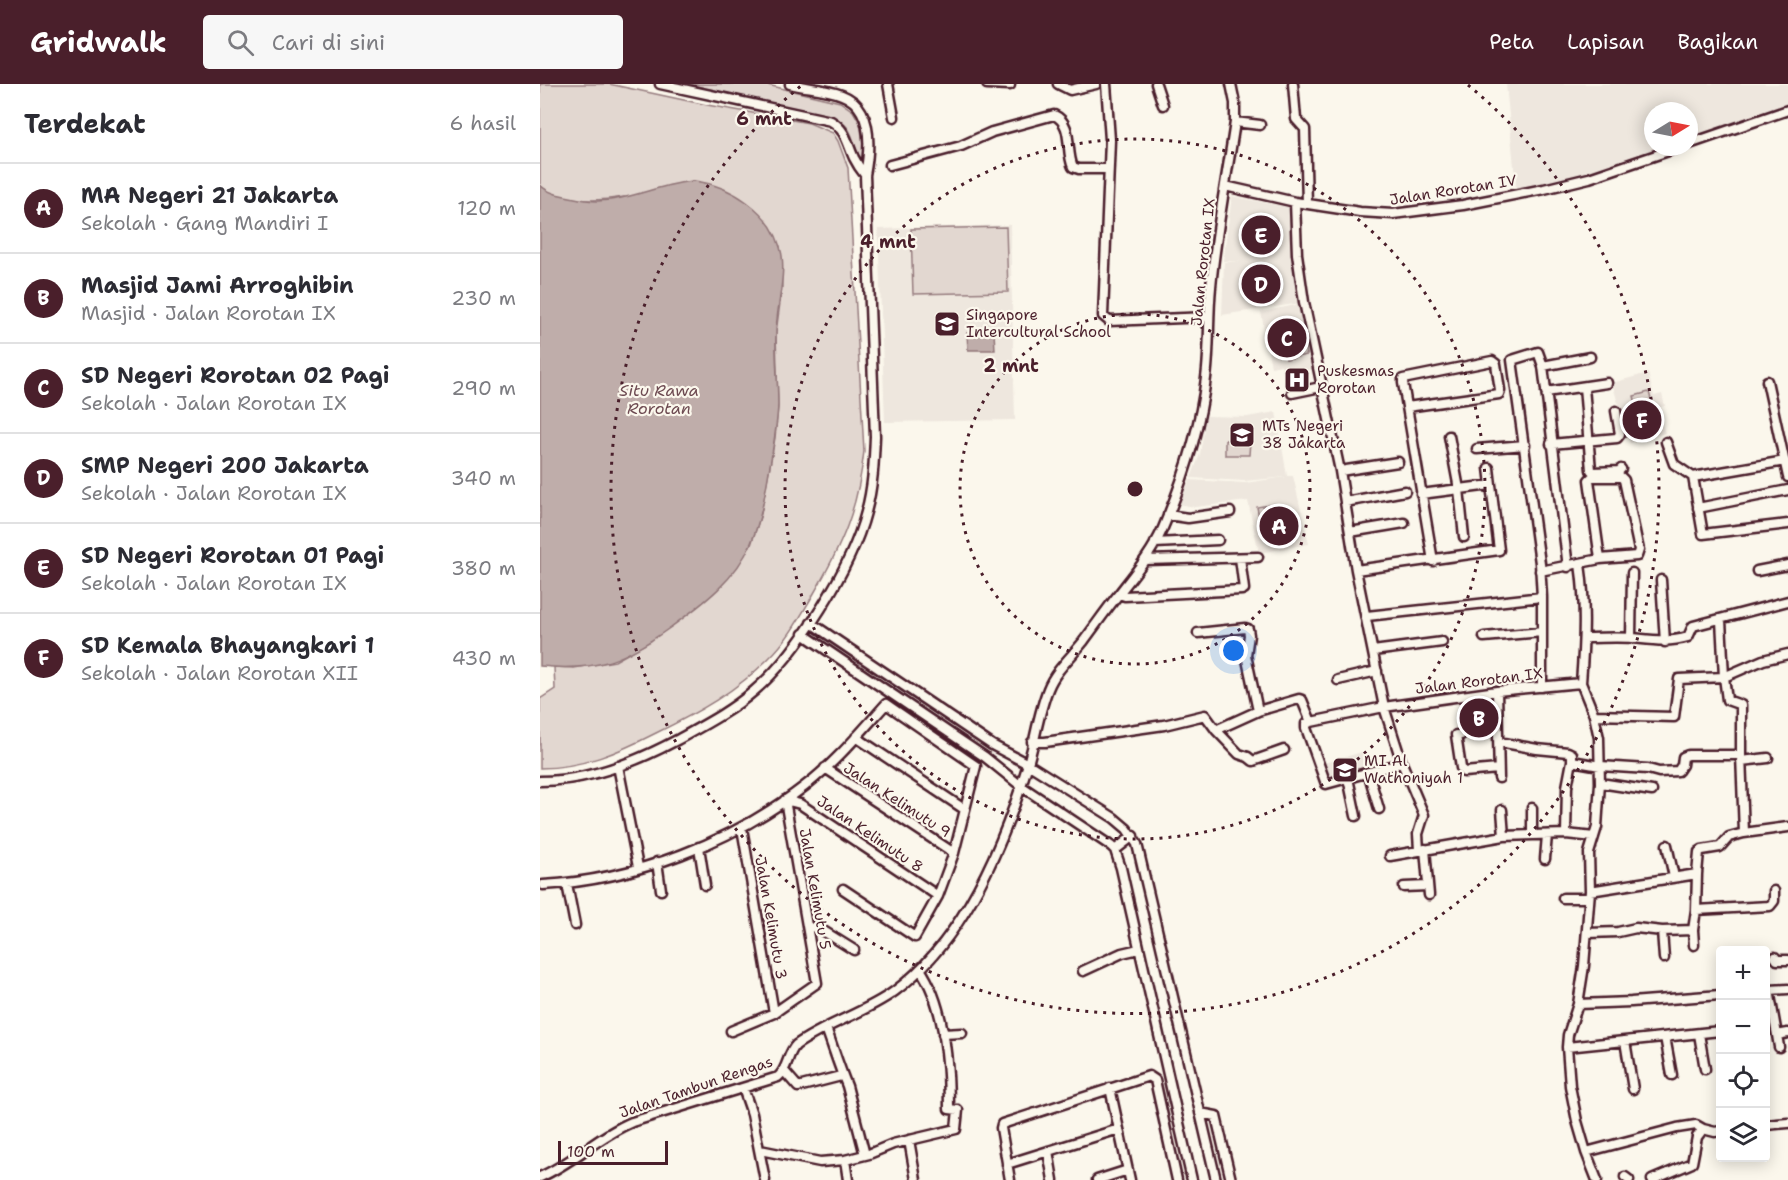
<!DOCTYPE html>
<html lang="id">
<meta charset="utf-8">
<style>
:root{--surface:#fff;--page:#f7f7f7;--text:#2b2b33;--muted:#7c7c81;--line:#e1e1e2;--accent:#4a1f2b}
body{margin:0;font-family:"Shantell Sans",sans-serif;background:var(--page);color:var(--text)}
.controls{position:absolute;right:18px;bottom:18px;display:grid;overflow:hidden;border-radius:6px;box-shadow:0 3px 15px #0003}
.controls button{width:54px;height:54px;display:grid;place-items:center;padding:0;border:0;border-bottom:2px solid var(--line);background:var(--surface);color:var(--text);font:30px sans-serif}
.compass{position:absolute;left:1104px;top:18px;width:54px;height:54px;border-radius:50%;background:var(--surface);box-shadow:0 3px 15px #0003;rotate:80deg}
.scale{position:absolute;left:18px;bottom:15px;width:110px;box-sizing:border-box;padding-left:6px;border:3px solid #4a1f2b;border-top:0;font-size:16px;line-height:21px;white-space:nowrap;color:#4a1f2b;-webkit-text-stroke:4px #fbf7ec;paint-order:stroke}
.you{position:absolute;left:694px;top:567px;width:21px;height:21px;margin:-15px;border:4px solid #fff;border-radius:50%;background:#1a73e8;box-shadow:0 0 0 9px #1a73e833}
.badge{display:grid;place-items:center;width:39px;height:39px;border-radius:50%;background:var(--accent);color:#fff;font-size:20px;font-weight:700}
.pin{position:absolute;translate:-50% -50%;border:3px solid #fff;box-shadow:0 2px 6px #0006}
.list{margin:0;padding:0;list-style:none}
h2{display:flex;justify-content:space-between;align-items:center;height:78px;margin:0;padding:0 24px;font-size:26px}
h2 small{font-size:20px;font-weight:400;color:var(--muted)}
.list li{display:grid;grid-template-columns:39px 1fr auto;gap:18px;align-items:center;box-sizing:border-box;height:90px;padding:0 24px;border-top:2px solid var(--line)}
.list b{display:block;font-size:22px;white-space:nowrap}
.list p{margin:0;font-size:20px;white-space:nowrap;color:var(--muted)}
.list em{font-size:20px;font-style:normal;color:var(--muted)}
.icon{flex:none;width:33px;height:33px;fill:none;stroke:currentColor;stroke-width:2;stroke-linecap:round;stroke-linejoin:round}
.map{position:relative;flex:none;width:1248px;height:1096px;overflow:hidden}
header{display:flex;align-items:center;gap:36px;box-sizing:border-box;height:84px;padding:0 30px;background:var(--accent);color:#fff}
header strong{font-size:28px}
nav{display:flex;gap:33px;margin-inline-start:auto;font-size:21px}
.search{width:420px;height:54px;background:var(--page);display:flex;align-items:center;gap:15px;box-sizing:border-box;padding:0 21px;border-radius:6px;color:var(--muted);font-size:22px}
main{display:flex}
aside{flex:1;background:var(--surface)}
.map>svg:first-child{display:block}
.built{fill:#eee7de}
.green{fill:#e2d7d0;stroke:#967b7e;stroke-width:1.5}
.water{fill:#bfadaa;stroke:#907477;stroke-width:1.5}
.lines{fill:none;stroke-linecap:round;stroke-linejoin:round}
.minor-casing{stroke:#4a1f2b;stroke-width:13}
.minor{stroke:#fbf7ec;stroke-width:8}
.ring{fill:none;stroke:#4a1f2b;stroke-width:3;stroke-dasharray:3 6}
.labels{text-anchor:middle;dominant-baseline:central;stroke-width:4.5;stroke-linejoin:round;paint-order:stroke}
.street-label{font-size:15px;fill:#4a1f2b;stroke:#fbf7ec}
.poi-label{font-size:15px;fill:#4a1f2b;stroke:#fbf7ec;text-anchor:start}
.water-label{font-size:16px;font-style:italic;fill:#6d4a51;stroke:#fbf7ec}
.centre{fill:#4a1f2b;stroke:#fbf7ec;stroke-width:3}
.ring-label{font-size:18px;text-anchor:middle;font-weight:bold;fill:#4a1f2b;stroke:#fbf7ec;stroke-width:4.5;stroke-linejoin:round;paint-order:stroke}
</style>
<header>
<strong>Gridwalk</strong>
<div class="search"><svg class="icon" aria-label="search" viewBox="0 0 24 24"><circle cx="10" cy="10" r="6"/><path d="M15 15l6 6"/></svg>Cari di sini</div>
<nav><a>Peta</a><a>Lapisan</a><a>Bagikan</a></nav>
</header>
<main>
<aside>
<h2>Terdekat<small>6 hasil</small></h2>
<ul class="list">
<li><span class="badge">A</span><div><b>MA Negeri 21 Jakarta</b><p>Sekolah · Gang Mandiri I</p></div><em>120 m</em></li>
<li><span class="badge">B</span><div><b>Masjid Jami Arroghibin</b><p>Masjid · Jalan Rorotan IX</p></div><em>230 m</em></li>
<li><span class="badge">C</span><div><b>SD Negeri Rorotan 02 Pagi</b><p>Sekolah · Jalan Rorotan IX</p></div><em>290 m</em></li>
<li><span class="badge">D</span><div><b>SMP Negeri 200 Jakarta</b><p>Sekolah · Jalan Rorotan IX</p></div><em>340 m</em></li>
<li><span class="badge">E</span><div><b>SD Negeri Rorotan 01 Pagi</b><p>Sekolah · Jalan Rorotan IX</p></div><em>380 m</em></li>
<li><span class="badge">F</span><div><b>SD Kemala Bhayangkari 1</b><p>Sekolah · Jalan Rorotan XII</p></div><em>430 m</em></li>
</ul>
</aside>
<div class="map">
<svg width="1248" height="1096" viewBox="0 0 1248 1096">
<rect width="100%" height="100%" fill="#fbf7ec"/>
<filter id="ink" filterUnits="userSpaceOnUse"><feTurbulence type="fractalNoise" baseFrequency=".0167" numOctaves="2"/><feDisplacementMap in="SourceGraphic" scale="12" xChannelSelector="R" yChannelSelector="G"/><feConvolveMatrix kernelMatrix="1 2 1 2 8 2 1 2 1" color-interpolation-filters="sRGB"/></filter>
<g filter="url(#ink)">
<path class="built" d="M966,0H1248V29L1149,63V27H1113V63H1148L1056,94L977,114Z
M692,112L752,124L761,219L682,231L684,178H702L683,177Z
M470,141L475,336L345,338L338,145Z
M761,220L773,285L743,290L741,281L731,283L721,228Z
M1108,289L1114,312L1122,310L1125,322L1117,324L1125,349L1090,359L1072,299Z
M736,328L747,392H753L769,460L719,469L708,417L655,423L638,420L650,396L705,399L746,393L704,397L651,394L660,370L666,332L707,333Z
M822,668L830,693L788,705L781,680Z"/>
<path class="green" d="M0,0H69L167,21L269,39L293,49L298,57L308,84L324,367C318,425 302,461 273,511C260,533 248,556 229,574C197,607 157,629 116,649C79,668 42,684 0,684V615L15,605L14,583L34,584L75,577L111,557L211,461L221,430L235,354L238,323L236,249L242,204L240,162L84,113C60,117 19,120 0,101Z
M146,0H223L300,18L313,27L320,39L325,72L321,75L318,72C311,49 312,40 287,31Z
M466,143L468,208L373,210L371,145Z
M763,248L767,271L746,275L742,251Z
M1109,308L1116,334L1101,338L1094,312Z
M685,356L710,357L709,371H685Z
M734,420L738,445L722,448L717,423Z"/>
<path class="water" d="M155,97C191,102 229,126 240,163C248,187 236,224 236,249C235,273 238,297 238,321C237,345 232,369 228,393C224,416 220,438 211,459C196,496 161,521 131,543C85,576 57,588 0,582V101C8,109 19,111 30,113C39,115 49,117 58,117C91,116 122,99 155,97Z
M454,248L455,266H428L427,249Z"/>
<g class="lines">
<g class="minor-casing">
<path id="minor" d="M120,0L291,37C306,46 307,59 314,74C317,80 321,86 325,91
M348,0L354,33
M447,0L470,1
M518,0L530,6L556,0
M566,0L570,56L563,232L569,237L669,233
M616,0L623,21
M753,0L756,35L765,45L767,120
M695,38L720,41
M1149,60L1248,26
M350,81L421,62L452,48L514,31C534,40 525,66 533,83L539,85H568
M685,102L755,118L820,128L853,130L923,121L1004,105L1049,94L1140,63
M755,118L757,170L764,218L800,387L816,486L844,623L957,607L1041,599L1054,631L1059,654L1060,699L1057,743L1049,769L1050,807L1044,882L1038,920L1028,951L1027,963L1030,1002L1037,1037L1046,1068L1057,1096
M1003,282L1050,273
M1227,297L1248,393
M1044,303L1051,386L1053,388L1079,387L1081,385
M1006,308L1067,299
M752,309L781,303
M867,323L959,310L960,306L956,280L952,277L863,295V299L893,477
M909,352L919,405L924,453
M1126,358L1134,380L1153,393L1163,450L1248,440
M1011,360L1077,354L1080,350L1076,327
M937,365L985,361
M949,384L951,401
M800,387L858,378
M1153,393L1245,377
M805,418L865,407
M1158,424L1248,406
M628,431L648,434L690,428
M810,448L864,439
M615,459L678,456
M605,476L718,473
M1040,480C1046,520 1044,559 1041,599
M816,486L959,466L951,401L881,410
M1000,487L1060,475L1097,472L1099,466L1084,396L1081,393H1052L1049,396L1060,475
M1217,487L1248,481
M1121,496L1125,558
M579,510L585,512L702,506L704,505L700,474
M827,532L1002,513
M271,539L452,661L488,680L574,734L587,745L597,760L676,1096
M658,549L705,544L708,545L709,551L706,571L718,627
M263,550L445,673L481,702L571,762L575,766L581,784L652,1096
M944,553L1002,548
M1045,554C1061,554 1077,553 1092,554C1112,556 1128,559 1148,553L1153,542L1248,517
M1091,554L1092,489
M833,567L902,558
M798,596L837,587
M1002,603V513L1000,479L972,276L998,268L1003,282L1028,483
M957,607L959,694
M1054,631L1134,633L1139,595L1184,593L1181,536
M771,638L766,640V644L786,700L862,679
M676,646L699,670L708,673L713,677L744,666
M921,651H916L921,684L924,688L958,685
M316,653L424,725
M492,658H505L624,641L665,631L676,646L718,627L759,615L762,616L771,638L844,623L862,679L884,731L878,750L879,766
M959,658L997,665L1028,668L1032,670V677L1060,682L1108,685L1119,688L1138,687L1142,681L1143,673L1148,671H1201
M1201,677L1228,674
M78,682L98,783
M285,684L414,769
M828,688L839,725
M808,694L816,732
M0,697C47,697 96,678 137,656C164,641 191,627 214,607C257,571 312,483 326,428C333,403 334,378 335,352L325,91C330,65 334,23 302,11C286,5 267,4 250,0
M1060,699L1112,707
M992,724V751
M962,726L964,752
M202,744L234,929
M1204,749L1201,671V621L1187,616L1184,593L1223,576L1248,570
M1026,750L1027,703L1032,677
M1127,761L1134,793
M159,763L165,801
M885,765L889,811
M575,766L593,752
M850,772L964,752L1026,750L1054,753
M1005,775L1007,751
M117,778L121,806
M27,800L35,841
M3,801C94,796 193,758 265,702C296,678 320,649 346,620L436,682L414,769L398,812L375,853L303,805
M864,803L888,802
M1050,807L1157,790L1159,768L1162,766L1180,763L1189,753L1204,749L1248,743
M1023,814H1049
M1156,826L1230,822L1234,817V807
M268,844L277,843L314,866
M1153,846L1154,861
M1122,847L1124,874
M1048,849L1078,848L1096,844L1122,847L1153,846L1156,826L1157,790
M1235,873L1237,876H1248
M543,887L582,869L599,865
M1229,906L1248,905
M1226,907L1229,906L1237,951L1248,949
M1038,920L1091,918L1180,911
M286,944C293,963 299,983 307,1002L325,1071
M191,947L234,929L277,899L245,716L260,720L398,812
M403,950L422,949
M1159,950L1165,985
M1237,951L1239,963
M1125,953L1132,991
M1085,957L1093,1005
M1027,963L1180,947
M244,987L258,1003L301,992
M203,1004L212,1030L225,1096
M570,1004L590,1096
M660,1029L676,1032L691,1096
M1226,1041L1248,1039
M369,1056L376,1096
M220,1066L280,1078L305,1076L329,1070L353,1060L416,1045L418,1026L409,1025C409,982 405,921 380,885
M508,1067L513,1096
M1046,1068L1137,1044L1156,1041L1163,1045
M305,1076L308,1096
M467,1080L579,1045
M0,1093C33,1079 58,1052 92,1038L238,993C248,985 247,970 256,961C287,939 325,929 355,907C424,856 463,762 487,683C495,658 498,630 508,605C515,587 531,573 543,558C555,542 566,526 578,511C595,489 612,469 623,444C643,397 660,344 666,294C670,264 668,233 671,203C676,147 687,92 695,38V19L691,0
M1085,1093L1089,1096
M470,1096L461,1044L462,1040L609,992L615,996L637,1096
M557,1096L588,1086
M1112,1096L1152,1079L1157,1053L1163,1045L1175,1048L1180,1047"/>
</g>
<use href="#minor" class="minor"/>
</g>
</g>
<g class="ring">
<circle cx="595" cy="405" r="175"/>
<circle cx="595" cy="405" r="350"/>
<path d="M928 1A524 524 0 1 1 262 1"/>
</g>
<defs>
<g id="school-square" transform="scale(1.35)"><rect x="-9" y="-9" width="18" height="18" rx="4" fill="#4a1f2b" stroke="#fbf7ec"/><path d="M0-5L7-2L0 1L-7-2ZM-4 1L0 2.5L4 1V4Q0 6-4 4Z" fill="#fff"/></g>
<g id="hospital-square" transform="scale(1.35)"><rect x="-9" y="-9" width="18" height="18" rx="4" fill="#4a1f2b" stroke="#fbf7ec"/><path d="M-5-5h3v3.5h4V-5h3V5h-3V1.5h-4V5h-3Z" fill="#fff"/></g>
</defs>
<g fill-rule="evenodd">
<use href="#school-square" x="407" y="240"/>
<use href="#hospital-square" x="757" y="296"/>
<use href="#school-square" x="702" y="351"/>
<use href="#school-square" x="805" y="686"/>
</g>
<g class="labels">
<g class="street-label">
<text transform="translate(913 106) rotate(-9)">Jalan Rorotan IV</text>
<text transform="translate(663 178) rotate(-84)">Jalan Rorotan IX</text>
<text transform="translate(939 597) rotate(-7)">Jalan Rorotan IX</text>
<text transform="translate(357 716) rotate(33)">Jalan Kelimutu 9</text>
<text transform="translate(330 750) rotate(34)">Jalan Kelimutu 8</text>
<text transform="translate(275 805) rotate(80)">Jalan Kelimutu 5</text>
<text transform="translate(231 834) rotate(80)">Jalan Kelimutu 3</text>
<text transform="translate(156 1003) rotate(-19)">Jalan Tambun Rengas</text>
</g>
<g class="poi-label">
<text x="426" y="231">Singapore<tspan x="426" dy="17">Intercultural School</tspan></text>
<text x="777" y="287">Puskesmas<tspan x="777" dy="17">Rorotan</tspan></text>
<text x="722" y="342">MTs Negeri<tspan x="722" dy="17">38 Jakarta</tspan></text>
<text x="824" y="677">MI Al<tspan x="824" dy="17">Wathoniyah 1</tspan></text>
</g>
<g class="water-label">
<text x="119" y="306">Situ Rawa<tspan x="119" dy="18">Rorotan</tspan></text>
</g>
</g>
<circle cx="595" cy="405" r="9" class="centre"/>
<g class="ring-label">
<text x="224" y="41">6 mnt</text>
<text x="348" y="164">4 mnt</text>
<text x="471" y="288">2 mnt</text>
</g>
</svg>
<div class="controls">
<button>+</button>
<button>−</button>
<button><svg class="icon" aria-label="locate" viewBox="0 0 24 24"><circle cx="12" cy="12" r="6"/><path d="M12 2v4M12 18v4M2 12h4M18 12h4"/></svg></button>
<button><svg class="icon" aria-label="layers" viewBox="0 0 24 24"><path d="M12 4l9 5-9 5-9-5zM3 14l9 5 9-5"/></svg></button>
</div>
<svg class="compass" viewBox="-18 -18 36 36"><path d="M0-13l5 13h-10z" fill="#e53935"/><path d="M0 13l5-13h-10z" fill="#7c7c81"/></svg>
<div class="scale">100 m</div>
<div class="you"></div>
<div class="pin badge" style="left:739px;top:442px">A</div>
<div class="pin badge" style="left:939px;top:634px">B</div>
<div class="pin badge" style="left:747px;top:254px">C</div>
<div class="pin badge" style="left:721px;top:200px">D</div>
<div class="pin badge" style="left:721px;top:151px">E</div>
<div class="pin badge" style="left:1102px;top:336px">F</div>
</div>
</main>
